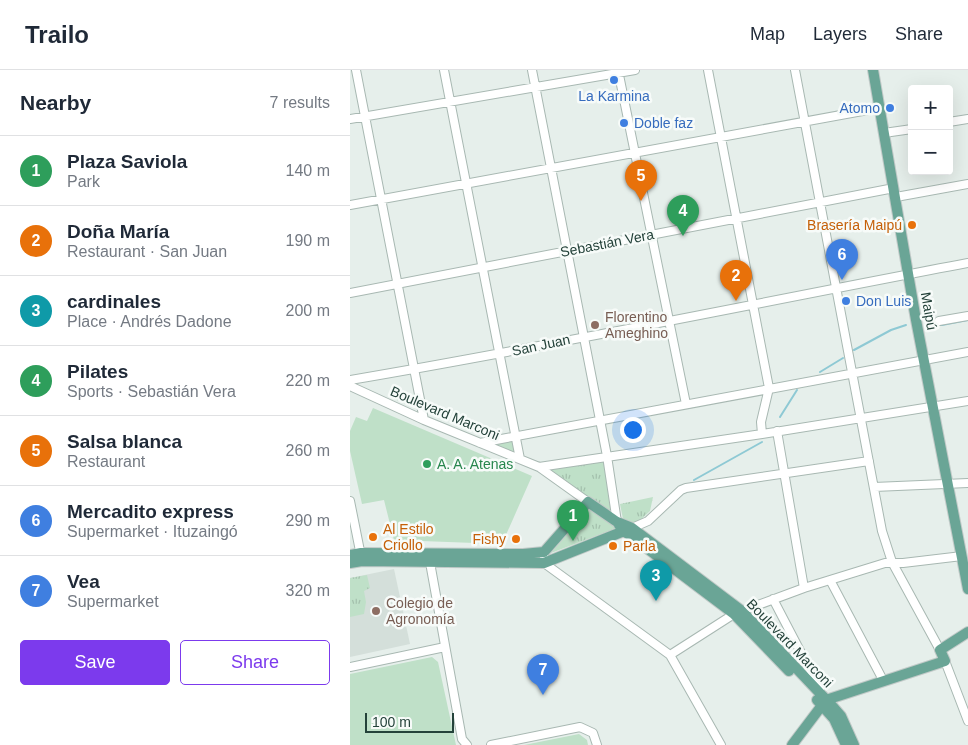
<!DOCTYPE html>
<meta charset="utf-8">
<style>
:root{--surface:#fff;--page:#f6f6f7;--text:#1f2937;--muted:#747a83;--line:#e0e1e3;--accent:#7c3aed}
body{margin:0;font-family:Helvetica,sans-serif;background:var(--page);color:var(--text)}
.controls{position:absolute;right:15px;top:15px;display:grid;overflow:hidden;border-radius:5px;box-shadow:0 5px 20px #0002}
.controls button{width:45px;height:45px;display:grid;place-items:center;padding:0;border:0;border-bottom:1px solid var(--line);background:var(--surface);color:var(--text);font:25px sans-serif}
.scale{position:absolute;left:15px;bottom:12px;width:89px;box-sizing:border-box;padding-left:5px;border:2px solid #24423a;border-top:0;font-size:14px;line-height:18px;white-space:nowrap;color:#24423a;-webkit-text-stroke:4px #f7fbf9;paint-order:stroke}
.you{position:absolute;left:282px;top:359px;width:18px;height:18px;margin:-12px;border:4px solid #fff;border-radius:50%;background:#1a73e8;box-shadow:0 0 0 8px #1a73e833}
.badge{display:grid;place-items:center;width:32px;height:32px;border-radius:50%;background:var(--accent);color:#fff;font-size:16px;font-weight:700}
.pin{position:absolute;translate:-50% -41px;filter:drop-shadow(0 1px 2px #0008)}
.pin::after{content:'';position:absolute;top:26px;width:18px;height:15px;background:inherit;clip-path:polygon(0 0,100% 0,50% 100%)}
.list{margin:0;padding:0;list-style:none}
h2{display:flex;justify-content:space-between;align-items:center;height:65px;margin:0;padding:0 20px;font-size:21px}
h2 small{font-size:16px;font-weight:400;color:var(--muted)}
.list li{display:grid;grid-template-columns:32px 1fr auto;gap:15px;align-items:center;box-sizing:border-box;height:70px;padding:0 20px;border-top:1px solid var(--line)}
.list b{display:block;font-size:19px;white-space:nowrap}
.list p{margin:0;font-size:16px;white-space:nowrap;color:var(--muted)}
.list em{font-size:16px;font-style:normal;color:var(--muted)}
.actions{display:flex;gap:10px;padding:15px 20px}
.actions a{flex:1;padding:11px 0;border:1px solid var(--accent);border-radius:5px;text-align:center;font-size:18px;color:var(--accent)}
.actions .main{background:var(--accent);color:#fff}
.map{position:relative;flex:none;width:618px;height:675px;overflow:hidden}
header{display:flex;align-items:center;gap:30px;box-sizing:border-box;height:70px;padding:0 25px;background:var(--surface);border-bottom:1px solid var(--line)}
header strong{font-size:24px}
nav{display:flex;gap:28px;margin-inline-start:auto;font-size:18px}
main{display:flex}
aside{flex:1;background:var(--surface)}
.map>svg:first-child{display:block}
.built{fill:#d4dfda}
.grass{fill:url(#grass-tufts)}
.garden{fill:#bfe0c8}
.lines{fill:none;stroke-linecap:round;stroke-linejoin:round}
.stream{stroke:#8ec9d4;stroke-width:2}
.minor-casing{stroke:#a8b8b2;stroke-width:10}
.major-casing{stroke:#c2cac8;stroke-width:12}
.minor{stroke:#fff;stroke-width:8}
.major{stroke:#6aa596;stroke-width:10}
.shop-dot{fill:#3f7fe0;stroke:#f7fbf9;stroke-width:2}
.food-dot{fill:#e8710a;stroke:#f7fbf9;stroke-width:2}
.education-dot{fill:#8d6e63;stroke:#f7fbf9;stroke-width:2}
.leisure-dot{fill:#2e9e5b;stroke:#f7fbf9;stroke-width:2}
.labels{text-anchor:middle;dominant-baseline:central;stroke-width:5;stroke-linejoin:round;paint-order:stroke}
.shop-label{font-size:14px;fill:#366cbe;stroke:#f7fbf9;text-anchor:start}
.food-label{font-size:14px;fill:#c56008;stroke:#f7fbf9;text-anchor:end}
.street-label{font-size:14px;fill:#24423a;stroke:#f7fbf9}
.education-label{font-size:14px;fill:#785e54;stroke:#f7fbf9;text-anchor:start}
.leisure-label{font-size:14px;fill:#27864d;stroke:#f7fbf9;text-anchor:start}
</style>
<header>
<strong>Trailo</strong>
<nav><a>Map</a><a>Layers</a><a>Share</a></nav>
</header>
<main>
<aside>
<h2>Nearby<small>7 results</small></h2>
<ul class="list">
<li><span class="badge" style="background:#2e9e5b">1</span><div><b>Plaza Saviola</b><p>Park</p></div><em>140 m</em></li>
<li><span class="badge" style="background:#e8710a">2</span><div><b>Doña María</b><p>Restaurant · San Juan</p></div><em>190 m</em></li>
<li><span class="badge" style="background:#0f9aa8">3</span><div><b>cardinales</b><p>Place · Andrés Dadone</p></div><em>200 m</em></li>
<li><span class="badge" style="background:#2e9e5b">4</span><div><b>Pilates</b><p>Sports · Sebastián Vera</p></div><em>220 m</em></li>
<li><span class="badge" style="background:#e8710a">5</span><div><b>Salsa blanca</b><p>Restaurant</p></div><em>260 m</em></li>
<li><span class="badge" style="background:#3f7fe0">6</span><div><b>Mercadito express</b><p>Supermarket · Ituzaingó</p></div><em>290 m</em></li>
<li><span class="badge" style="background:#3f7fe0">7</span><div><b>Vea</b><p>Supermarket</p></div><em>320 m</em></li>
</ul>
<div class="actions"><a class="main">Save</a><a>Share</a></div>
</aside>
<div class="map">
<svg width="618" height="675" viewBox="0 0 618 675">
<defs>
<pattern id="grass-tufts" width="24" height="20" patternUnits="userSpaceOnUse" patternTransform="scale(1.25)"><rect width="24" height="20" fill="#bfe0c8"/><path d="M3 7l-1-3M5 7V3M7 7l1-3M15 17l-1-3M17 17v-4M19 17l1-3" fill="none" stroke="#a4c1ad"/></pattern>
</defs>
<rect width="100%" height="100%" fill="#e6efeb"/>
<path class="built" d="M44,499L60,574L0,587V508Z"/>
<path class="grass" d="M64,324L66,338L42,328Z
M164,369L167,386L137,373Z
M254,391L264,446L197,399Z
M303,427L300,441L282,458L273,449L270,434Z
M239,439L267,458L201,483Z
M17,505L20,518L14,521L16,532L14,544L0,547V508Z"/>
<path class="garden" d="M23,338L182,406L152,474L44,470L34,430L12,434L0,381V361L6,347L17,351Z
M82,587L88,592L106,675H0V604Z
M229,664L237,670L238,675H174Z"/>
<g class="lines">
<path class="stream" d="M579,253L592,255L618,250
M504,280L541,260L556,255
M470,302L493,288
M430,347L447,320
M344,410L412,372"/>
<g class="minor-casing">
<path id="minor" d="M6,0L74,350
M94,0L170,389
M182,0L257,386L267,452
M268,0L336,334
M358,0L419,318L411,352L412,364
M445,0L532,461L542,492L590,580
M0,49L285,0
M599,52L618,49
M534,63L562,59
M546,127L618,114
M0,135L529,38
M0,223L544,118
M589,251L618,246
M0,310C207,275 412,232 618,193
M0,316L74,350L189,397L238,432
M427,361L454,518
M130,373L618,282
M189,397L412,364L618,331
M524,417L618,413
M0,431L11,486
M282,458L298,451L331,420L336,418L519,391
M194,482V493L320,585L371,675
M79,487L112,669L117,675
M480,510L533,610
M423,529L470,619
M392,541L454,518L535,493H553L612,486
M320,585L384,544
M595,591L618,651
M0,597L95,577
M141,675L230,657L243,663L247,675"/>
</g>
<g class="major-casing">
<path id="major" d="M523,0L566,250L618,519
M269,455L274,461L384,544L439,601
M0,485L11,483L173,484L194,482L238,432L267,452L282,458L392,541L484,638L491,646L504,675
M0,493L12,491L194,493L279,459
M467,630L484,649L496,675
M442,675L476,630L595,591L590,580L618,562"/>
</g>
<use href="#minor" class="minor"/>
<use href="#major" class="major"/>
</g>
<g class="shop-dot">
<circle cx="264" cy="10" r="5"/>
<circle cx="540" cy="38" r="5"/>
<circle cx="274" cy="53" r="5"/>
<circle cx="496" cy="231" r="5"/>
</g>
<g class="food-dot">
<circle cx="562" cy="155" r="5"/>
<circle cx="23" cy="467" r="5"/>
<circle cx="166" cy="469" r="5"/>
<circle cx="263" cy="476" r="5"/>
</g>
<g class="education-dot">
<circle cx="245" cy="255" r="5"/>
<circle cx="26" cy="541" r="5"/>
</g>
<circle class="leisure-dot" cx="77" cy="394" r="5"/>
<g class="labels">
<g class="shop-label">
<text x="264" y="26" text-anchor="middle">La Karmina</text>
<text x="530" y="38" text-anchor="end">Atomo</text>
<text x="284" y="53">Doble faz</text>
<text x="506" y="231">Don Luis</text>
</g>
<g class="food-label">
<text x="552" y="155">Brasería Maipú</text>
<text x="33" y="459" text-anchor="start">Al Estilo<tspan x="33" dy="16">Criollo</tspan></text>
<text x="156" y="469">Fishy</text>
<text x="273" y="476" text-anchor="start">Parla</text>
</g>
<g class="street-label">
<text transform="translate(257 173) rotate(-11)">Sebastián Vera</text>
<text transform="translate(579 241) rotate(80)">Maipú</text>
<text transform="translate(191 275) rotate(-12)">San Juan</text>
<text transform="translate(95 343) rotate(23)">Boulevard Marconi</text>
<text transform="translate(440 573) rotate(46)">Boulevard Marconi</text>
</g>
<g class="education-label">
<text x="255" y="247">Florentino<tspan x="255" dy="16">Ameghino</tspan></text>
<text x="36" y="533">Colegio de<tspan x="36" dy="16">Agronomía</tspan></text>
</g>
<g class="leisure-label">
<text x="87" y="394">A. A. Atenas</text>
</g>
</g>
</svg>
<div class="controls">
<button>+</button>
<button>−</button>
</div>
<div class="scale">100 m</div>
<div class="you"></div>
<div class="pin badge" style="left:223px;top:471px;background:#2e9e5b">1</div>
<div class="pin badge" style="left:386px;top:231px;background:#e8710a">2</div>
<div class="pin badge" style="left:306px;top:531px;background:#0f9aa8">3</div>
<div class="pin badge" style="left:333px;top:166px;background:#2e9e5b">4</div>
<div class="pin badge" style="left:291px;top:131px;background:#e8710a">5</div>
<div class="pin badge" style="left:492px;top:210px;background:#3f7fe0">6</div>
<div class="pin badge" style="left:193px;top:625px;background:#3f7fe0">7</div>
</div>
</main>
